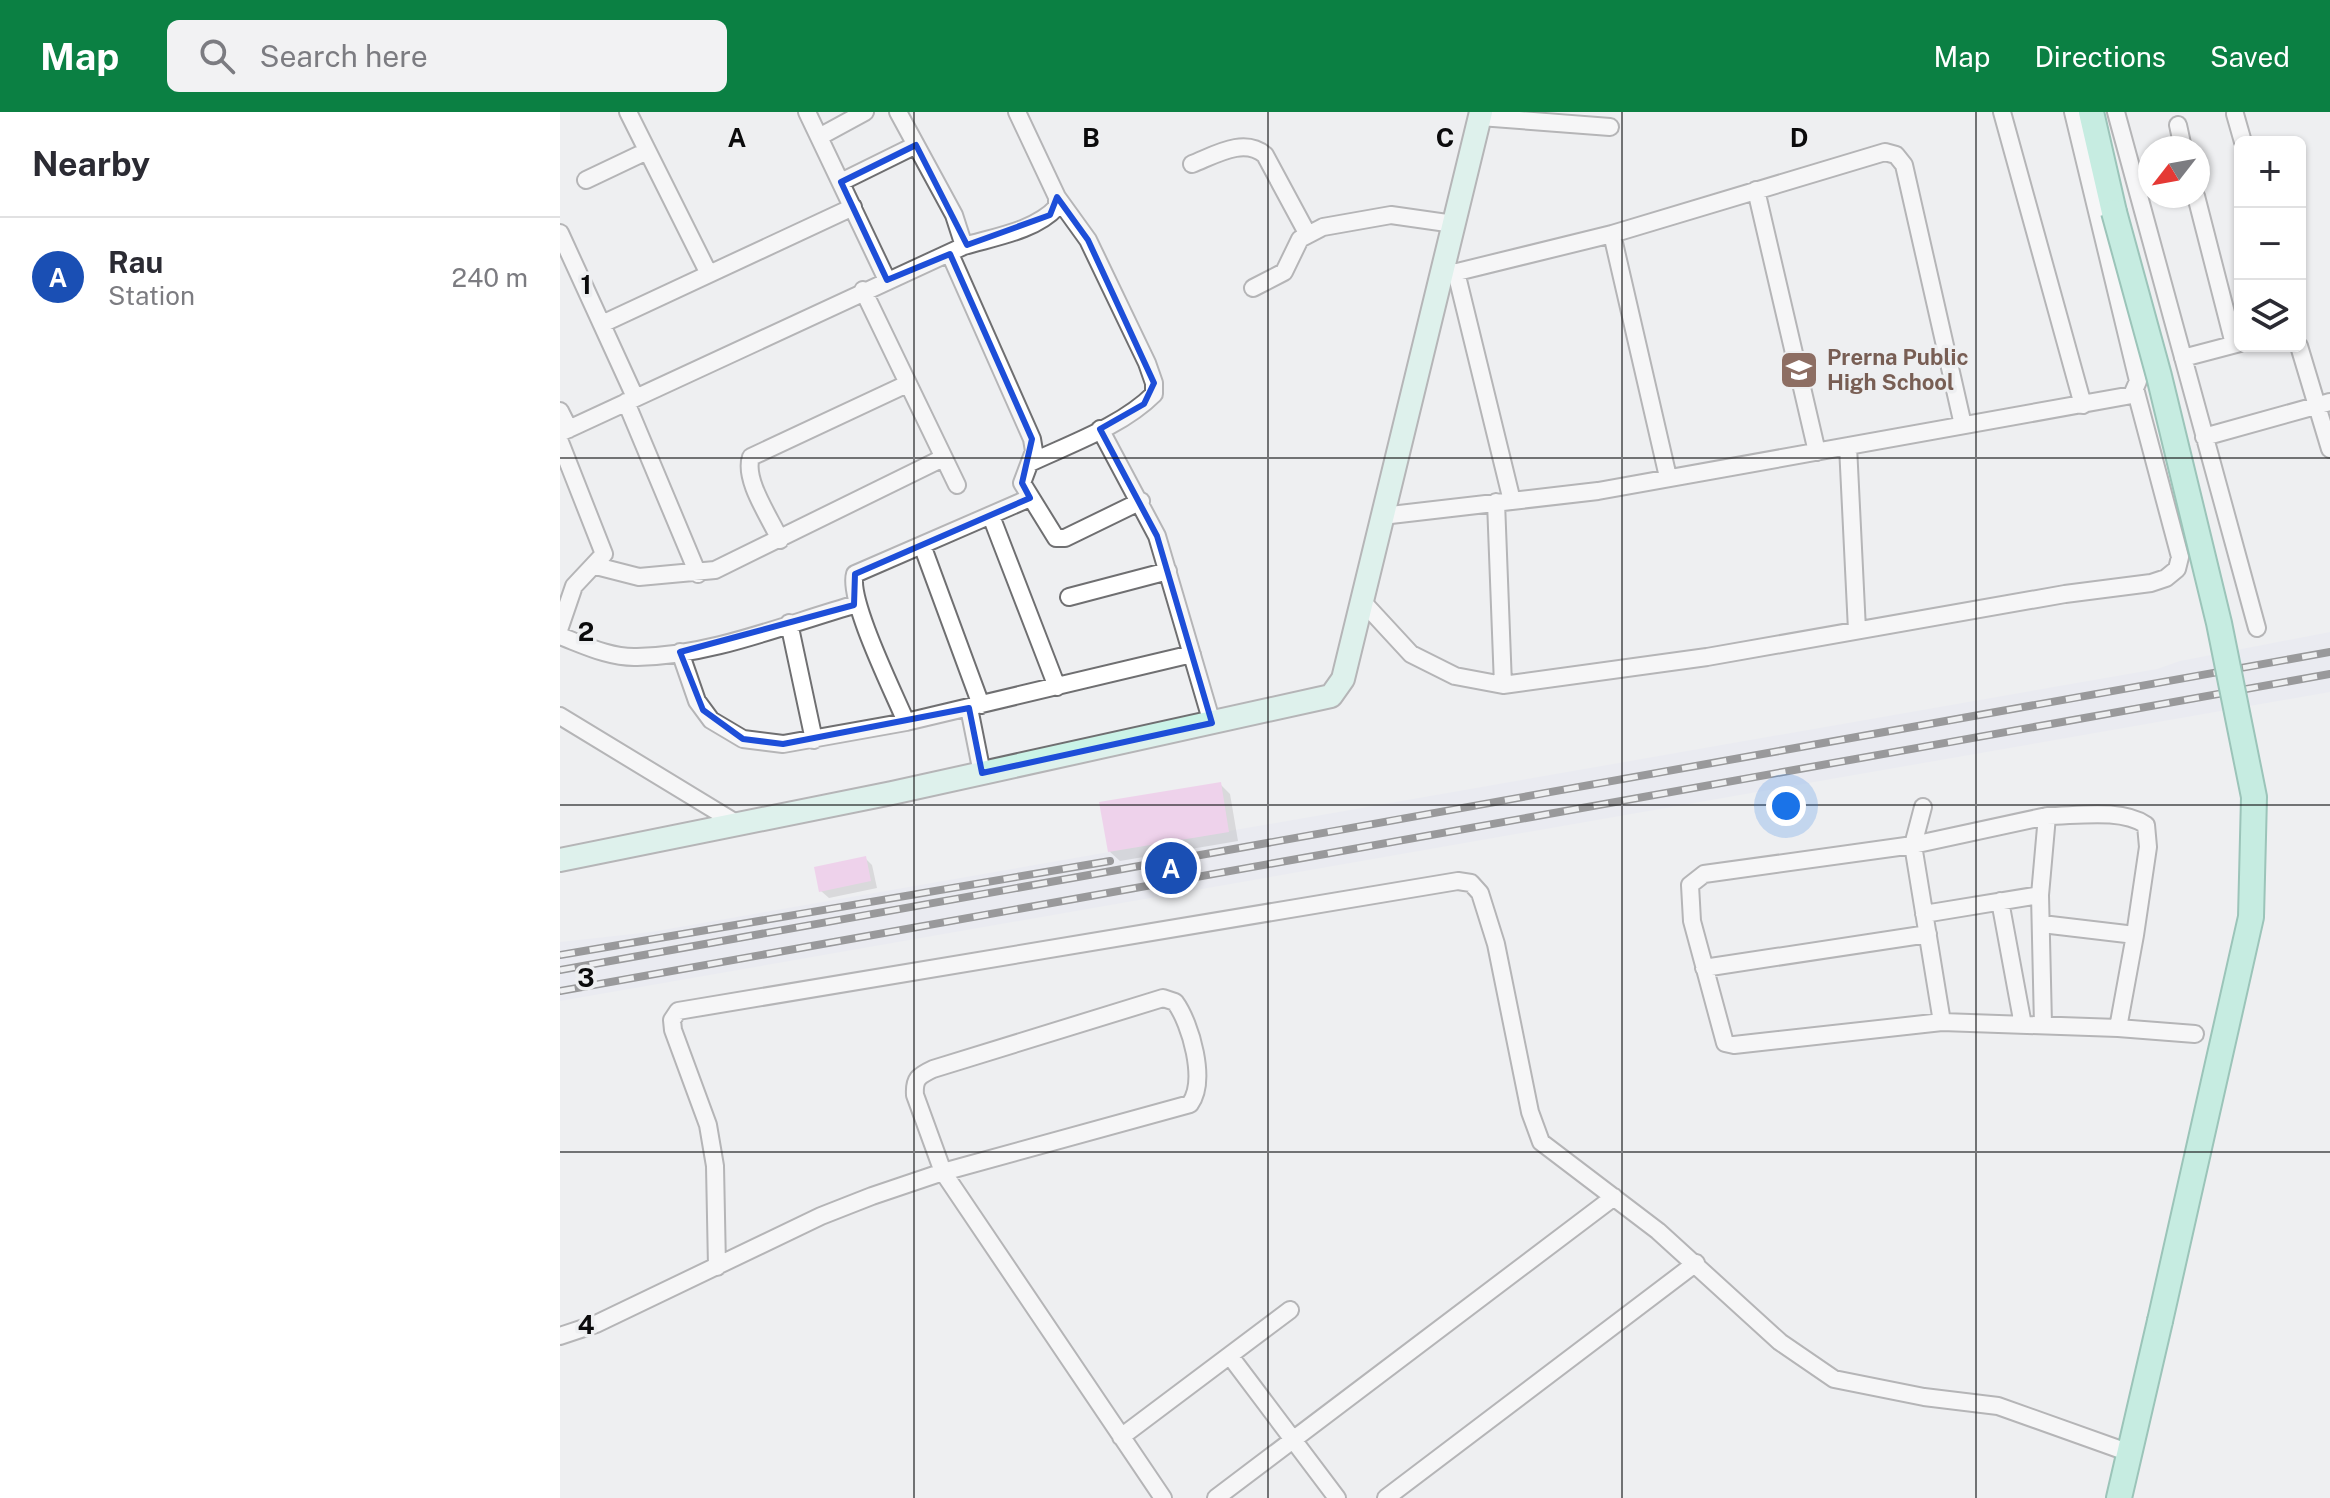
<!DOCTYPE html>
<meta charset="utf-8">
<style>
:root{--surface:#fff;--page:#f2f2f3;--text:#2b2b33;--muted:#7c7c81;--line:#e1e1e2;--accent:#0b8043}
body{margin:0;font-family:"Public Sans",sans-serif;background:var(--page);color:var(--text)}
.controls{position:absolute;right:24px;top:24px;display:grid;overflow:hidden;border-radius:12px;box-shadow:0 2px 6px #0004}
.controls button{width:72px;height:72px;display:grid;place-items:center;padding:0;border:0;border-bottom:2px solid var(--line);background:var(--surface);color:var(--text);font:40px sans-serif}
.compass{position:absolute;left:1578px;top:24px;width:72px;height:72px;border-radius:50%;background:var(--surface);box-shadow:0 2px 6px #0004;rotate:239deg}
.you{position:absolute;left:1226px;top:694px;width:28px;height:28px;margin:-20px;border:6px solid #fff;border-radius:50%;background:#1a73e8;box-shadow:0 0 0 12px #1a73e833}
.badge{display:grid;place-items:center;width:52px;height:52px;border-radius:50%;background:var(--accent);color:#fff;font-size:26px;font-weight:700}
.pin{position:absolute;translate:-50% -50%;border:4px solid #fff;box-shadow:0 2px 8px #0006}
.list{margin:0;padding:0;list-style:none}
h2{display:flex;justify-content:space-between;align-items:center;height:104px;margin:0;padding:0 32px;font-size:34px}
h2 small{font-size:26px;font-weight:400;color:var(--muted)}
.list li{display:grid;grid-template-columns:52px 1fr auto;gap:24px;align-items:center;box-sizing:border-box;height:120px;padding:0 32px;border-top:2px solid var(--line)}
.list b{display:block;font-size:30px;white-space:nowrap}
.list p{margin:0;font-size:26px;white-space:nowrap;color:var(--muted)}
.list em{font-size:26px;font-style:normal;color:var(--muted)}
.icon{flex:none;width:44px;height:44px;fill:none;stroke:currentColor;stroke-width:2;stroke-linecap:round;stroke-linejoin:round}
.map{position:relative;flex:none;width:1770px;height:1386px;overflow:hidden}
header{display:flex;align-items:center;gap:48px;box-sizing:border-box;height:112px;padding:0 40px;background:var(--accent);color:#fff}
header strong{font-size:38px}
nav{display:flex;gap:44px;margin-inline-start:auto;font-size:28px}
.search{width:560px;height:72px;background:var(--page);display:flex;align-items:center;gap:20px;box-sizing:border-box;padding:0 28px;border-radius:12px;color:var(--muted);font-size:30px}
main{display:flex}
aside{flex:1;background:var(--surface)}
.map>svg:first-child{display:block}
.built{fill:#e4e7f1}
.shadow{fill:#0003}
.building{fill:#edb0e4}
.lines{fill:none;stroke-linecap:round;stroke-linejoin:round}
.street-casing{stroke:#6f6f71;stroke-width:20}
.secondary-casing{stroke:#6f6f71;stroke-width:26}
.primary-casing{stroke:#369075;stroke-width:28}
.street{stroke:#fff;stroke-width:16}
.secondary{stroke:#caf3e7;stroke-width:22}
.primary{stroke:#94e8ce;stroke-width:24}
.rail-casing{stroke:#313233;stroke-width:8}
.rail{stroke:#eeeff1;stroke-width:5;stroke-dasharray:15;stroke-linecap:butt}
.primary-bridge-casing{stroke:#369075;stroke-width:28;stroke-linecap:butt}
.primary-bridge{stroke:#94e8ce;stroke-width:24}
.marked{fill:none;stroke:#1d4ed8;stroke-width:6;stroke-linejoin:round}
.grid{fill:none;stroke:#0b0b0c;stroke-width:2;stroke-opacity:0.55}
.labels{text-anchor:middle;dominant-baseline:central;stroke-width:7;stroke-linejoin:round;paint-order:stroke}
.education-label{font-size:22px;font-weight:bold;fill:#785e54;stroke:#eeeff1;text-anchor:start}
.grid-label{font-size:26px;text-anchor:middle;font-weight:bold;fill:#0b0b0c;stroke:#eeeff1;stroke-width:7;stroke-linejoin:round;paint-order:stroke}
</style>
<header>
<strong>Map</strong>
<div class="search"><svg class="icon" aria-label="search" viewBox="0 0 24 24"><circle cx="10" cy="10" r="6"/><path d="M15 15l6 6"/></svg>Search here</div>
<nav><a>Map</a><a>Directions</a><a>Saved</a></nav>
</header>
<main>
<aside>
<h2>Nearby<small></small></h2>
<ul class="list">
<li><span class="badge" style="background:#1a4fb4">A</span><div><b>Rau</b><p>Station</p></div><em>240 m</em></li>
</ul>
</aside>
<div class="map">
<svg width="1770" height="1386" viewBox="0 0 1770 1386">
<rect width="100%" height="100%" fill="#eeeff1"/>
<path class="built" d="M1770,520V580L0,889V830L91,820L1597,557L1620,549Z"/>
<path class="shadow" d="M660,672L670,682L678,729L560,749L549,739Z
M305,746L312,753L317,776L269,786L261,779Z"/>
<path class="building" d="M661,670L669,720L548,740L539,690Z
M306,744L311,769L259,780L254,755Z"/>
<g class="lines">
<g class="street-casing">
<path id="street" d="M68,0L149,162
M247,0L327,168
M1442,0L1523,293
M1556,0L1697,516
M1675,2L1683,30
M920,5L1050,15
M1618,13L1623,36
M259,25L305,0
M632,52C655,43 684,25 705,43L747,121
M26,68L87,39
M281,70L356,33
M1196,78L1257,340
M1636,84L1674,232
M0,121L75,285
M1052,122L1108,365
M404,134C434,125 475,119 497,95V85L457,0
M390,142L472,327L474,339L462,371L496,426H505L581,389
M896,160L952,389
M881,164L1052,122L1325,40L1336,43L1344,53L1403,313
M693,176L724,160L740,127L763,115L831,103L894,112
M303,178L397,373
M42,212L293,95
M1739,234L1770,337
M1623,246L1680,231
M66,290L138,462
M0,299L9,317
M540,317L597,424L652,611
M0,321L404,134L394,103L338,0
M1644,325L1770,290
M0,330L44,442L14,474L0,515
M1288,334L1297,518
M470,351C510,332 562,314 594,282V271L587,251L528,128L497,85
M936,390L943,573
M431,404L497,575
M822,404L1038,379L1572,283L1578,269L1513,0
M220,428C211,407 183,368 191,345L347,272
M362,433L421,593
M36,454L79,465L155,458L383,346
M509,485L608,459
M802,489L851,542L895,564L943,573L1147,545L1505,482L1591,471L1606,466L1617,457L1620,445L1576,280
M229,511L254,628
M0,524C24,533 50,546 77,545C151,544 226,512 297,492
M120,540L137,589L151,608L183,627L223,632L346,610L632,542
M409,596L422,661
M0,604L176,711
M346,610C334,581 287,487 295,462L470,386
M1363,695L1353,733L1144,762L1130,773L1132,809L1165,931L1174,933L1382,910L1558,916
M1487,704C1516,704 1561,696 1586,713L1588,735L1575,823
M1440,789L1463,913
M1364,802L1480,783
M1482,812L1575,823L1558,916L1635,922
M1144,856L1368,822
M1382,910L1353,733L1487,704L1480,783L1483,913
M157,1155L155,1054L148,1013L113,918L112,908L118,899L898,769L911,771L920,781L936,832L970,1000L981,1030L1098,1119L1220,1230L1274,1267L1364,1285L1438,1294L1570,1341
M0,1224L36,1212L261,1104L312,1084L383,1060L630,992C647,969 631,912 615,890L603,886L373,957C358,964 354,967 355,983L383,1060L603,1386
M670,1244L777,1386
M561,1325L730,1198
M656,1386L1054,1085
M826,1386L1136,1151"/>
</g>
<g class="secondary-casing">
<path id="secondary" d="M0,748L332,681L771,584L783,567L921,0"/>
</g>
<g class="primary-casing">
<path id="primary" d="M1531,0L1554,100
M1559,1386L1600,1209"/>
</g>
<use href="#street" class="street"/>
<use href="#secondary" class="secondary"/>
<use href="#primary" class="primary"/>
<g class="rail-casing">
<path id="rail" d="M0,843L550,749
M0,858L1770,540
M0,879L1770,562"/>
</g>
<use href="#rail" class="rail"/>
<g class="primary-bridge-casing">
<path id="primary-bridge" d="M1554,100L1599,264L1659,511L1694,685L1691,805L1600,1209"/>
</g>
<use href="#primary-bridge" class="primary-bridge"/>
</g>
<path d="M0 0H1770V1386H0ZM356,33L407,133L490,103L497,85L528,128L594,271L584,292L540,317L597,424L652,611L422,661L409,596L223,632L183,627L143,598L120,540L294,493L295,462L470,386L462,371L472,327L390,142L327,168L281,70Z" fill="#eeeff1" fill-opacity=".55" fill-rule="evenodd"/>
<path class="marked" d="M356,33L407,133L490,103L497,85L528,128L594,271L584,292L540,317L597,424L652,611L422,661L409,596L223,632L183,627L143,598L120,540L294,493L295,462L470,386L462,371L472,327L390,142L327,168L281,70Z"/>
<path class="grid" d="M354,0V1386M708,0V1386M1062,0V1386M1416,0V1386M0,346H1770M0,693H1770M0,1040H1770"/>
<defs>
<g id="school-square" transform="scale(2)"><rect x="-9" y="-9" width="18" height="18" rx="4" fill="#8d6e63" stroke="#eeeff1"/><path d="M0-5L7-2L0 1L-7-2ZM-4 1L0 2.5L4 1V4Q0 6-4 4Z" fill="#fff"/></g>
</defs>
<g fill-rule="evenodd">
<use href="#school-square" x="1239" y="258"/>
</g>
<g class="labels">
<g class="education-label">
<text x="1267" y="245">Prerna Public<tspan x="1267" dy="25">High School</tspan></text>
</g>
</g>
<g class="grid-label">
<text x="177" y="35">A</text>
<text x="531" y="35">B</text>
<text x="885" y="35">C</text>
<text x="1239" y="35">D</text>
<text x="26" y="182">1</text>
<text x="26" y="529">2</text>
<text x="26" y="875">3</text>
<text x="26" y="1222">4</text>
</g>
</svg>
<div class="controls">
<button>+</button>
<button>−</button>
<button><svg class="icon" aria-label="layers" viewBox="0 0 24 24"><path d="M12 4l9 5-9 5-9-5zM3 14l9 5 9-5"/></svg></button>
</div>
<svg class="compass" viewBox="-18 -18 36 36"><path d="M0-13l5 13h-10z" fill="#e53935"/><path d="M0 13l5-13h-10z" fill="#7c7c81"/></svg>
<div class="you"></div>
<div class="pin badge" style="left:611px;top:756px;background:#1a4fb4">A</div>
</div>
</main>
